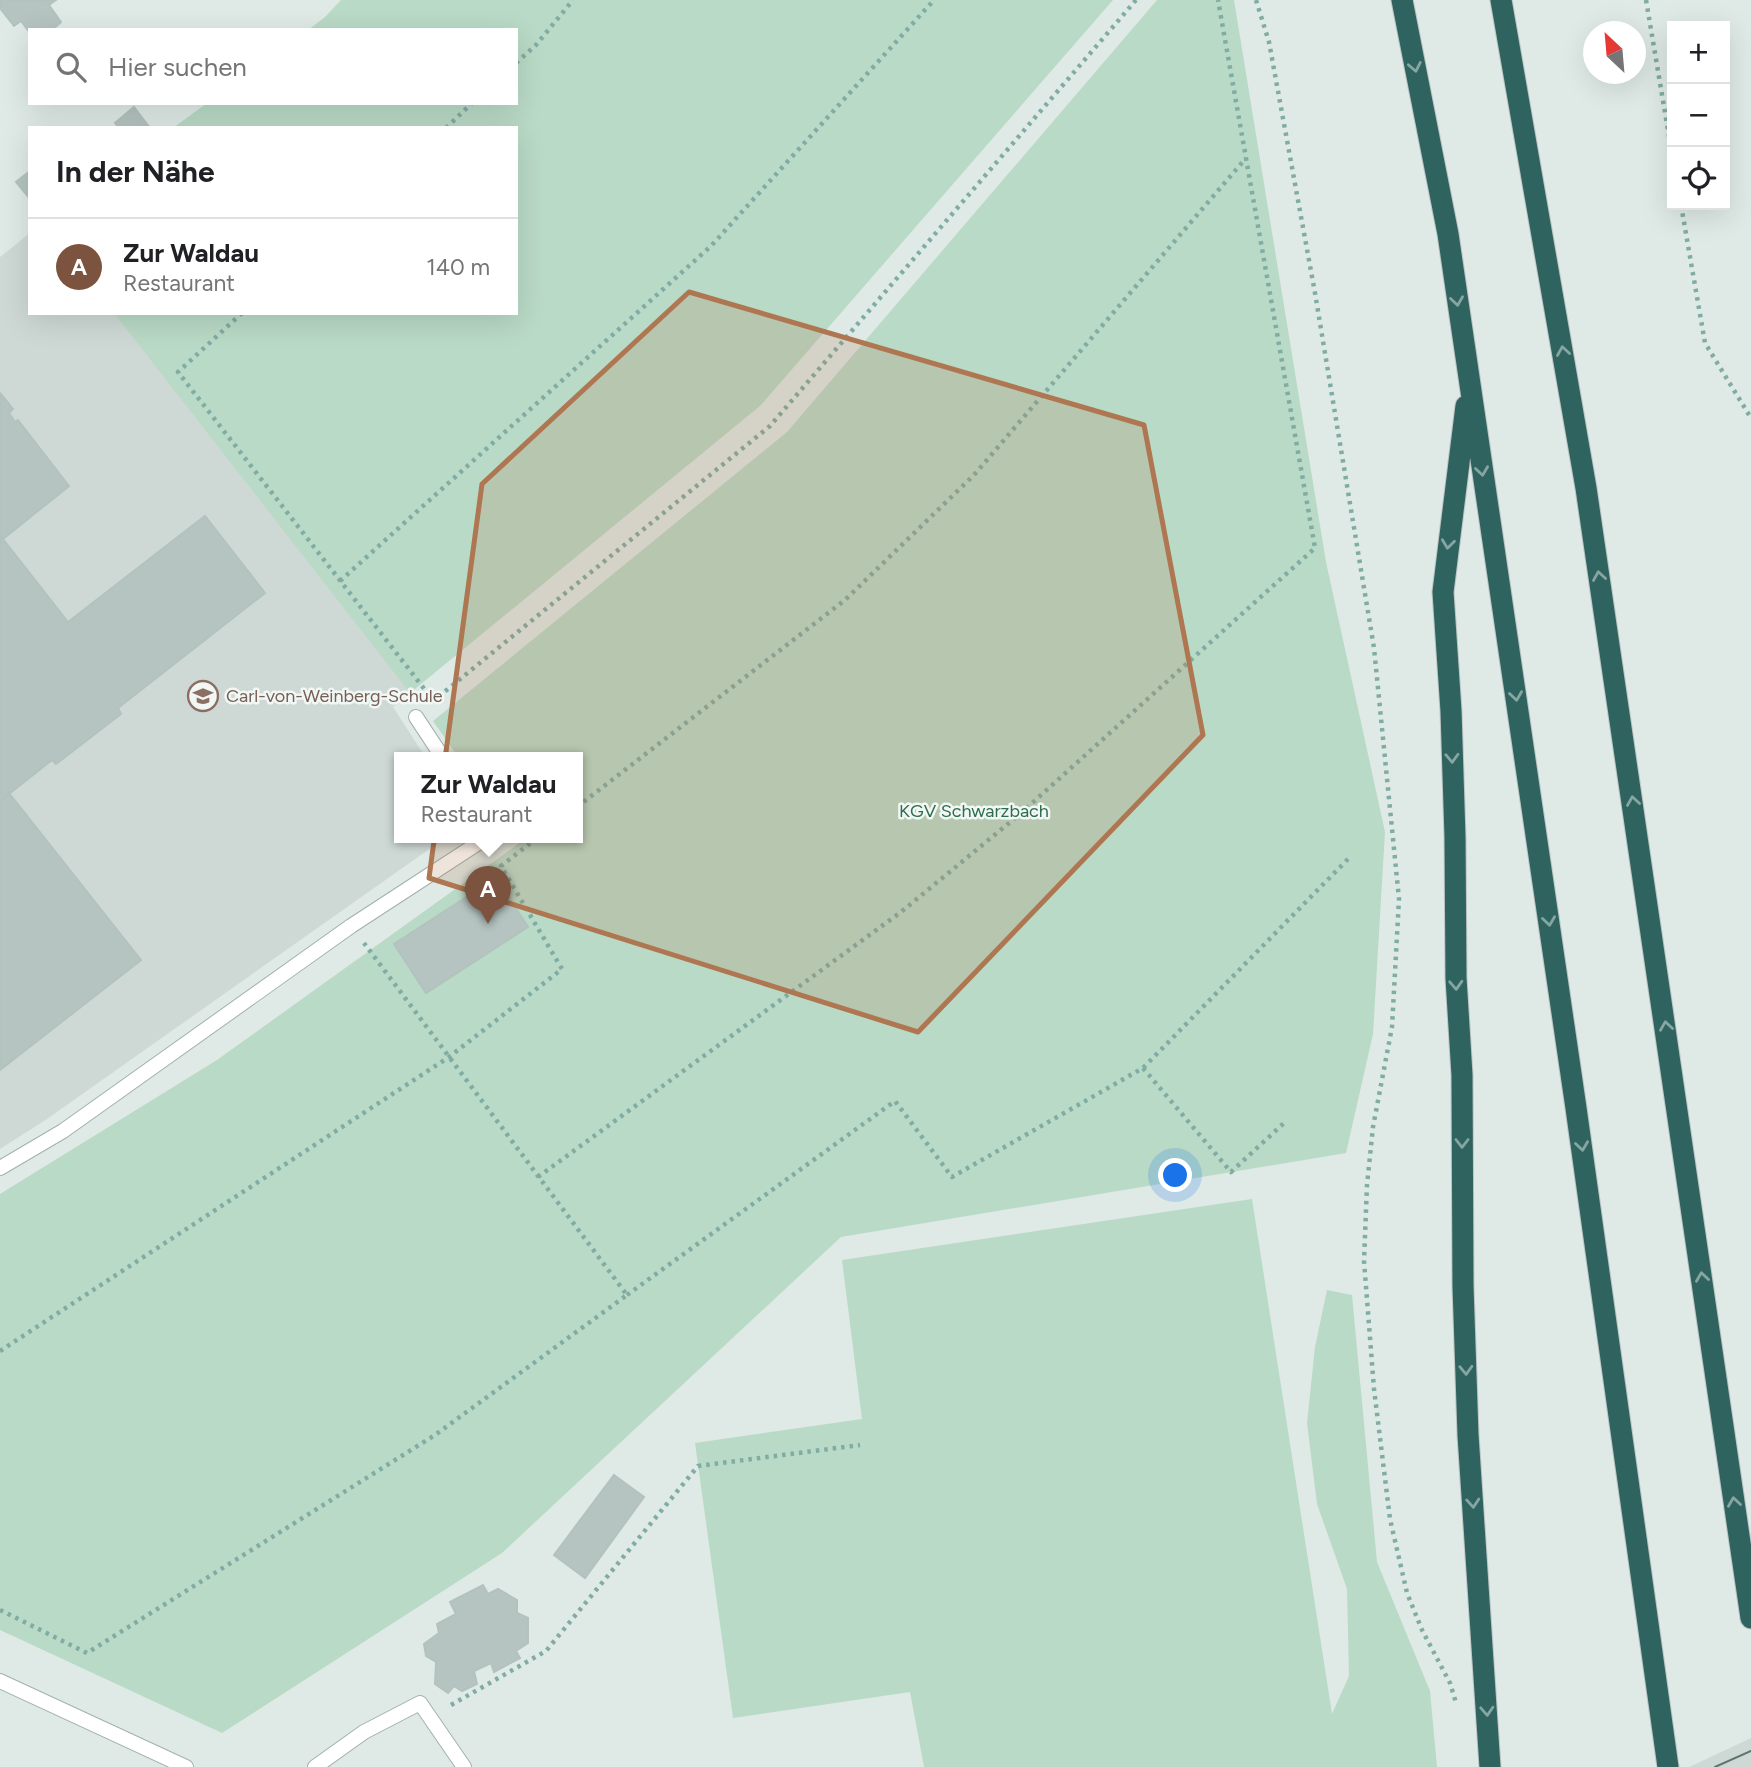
<!DOCTYPE html>
<html lang="de">
<meta charset="utf-8">
<style>
:root{--surface:#fff;--page:#f2f2f2;--text:#202124;--muted:#757577;--line:#e0e0e0;--accent:#7b533e}
body{margin:0;font-family:Figtree,sans-serif;background:var(--page);color:var(--text)}
.controls{position:absolute;right:21px;top:21px;display:grid;overflow:hidden;border-radius:0px;box-shadow:0 7px 28px #0002}
.controls button{width:63px;height:63px;display:grid;place-items:center;padding:0;border:0;border-bottom:2px solid var(--line);background:var(--surface);color:var(--text);font:35px sans-serif}
.compass{position:absolute;left:1583px;top:21px;width:63px;height:63px;border-radius:50%;background:var(--surface);box-shadow:0 7px 28px #0002;rotate:334deg}
.you{position:absolute;left:1176px;top:1176px;width:24px;height:24px;margin:-18px;border:5px solid #fff;border-radius:50%;background:#1a73e8;box-shadow:0 0 0 10px #1a73e833}
.badge{display:grid;place-items:center;width:46px;height:46px;border-radius:50%;background:var(--accent);color:#fff;font-size:23px;font-weight:700}
.pin{position:absolute;translate:-50% -58px;filter:drop-shadow(0 2px 4px #0008)}
.pin::after{content:'';position:absolute;top:37px;width:24px;height:21px;background:inherit;clip-path:polygon(0 0,100% 0,50% 100%)}
.popup{position:absolute;left:394px;top:752px;width:189px;height:91px;box-sizing:border-box;display:grid;place-content:center;border-radius:0px;background:var(--surface);filter:drop-shadow(0 2px 5px #0005);font-size:23px;white-space:nowrap;color:var(--muted)}
.popup b{font-size:26px;color:var(--text)}
.popup::after{content:'';position:absolute;left:50%;top:100%;margin-left:-14px;border:14px solid transparent;border-top-color:var(--surface)}
.list{margin:0;padding:0;list-style:none}
h2{display:flex;justify-content:space-between;align-items:center;height:91px;margin:0;padding:0 28px;font-size:30px}
h2 small{font-size:23px;font-weight:400;color:var(--muted)}
.list li{display:grid;grid-template-columns:46px 1fr auto;gap:21px;align-items:center;box-sizing:border-box;height:98px;padding:0 28px;border-top:2px solid var(--line)}
.list b{display:block;font-size:26px;white-space:nowrap}
.list p{margin:0;font-size:23px;white-space:nowrap;color:var(--muted)}
.list em{font-size:23px;font-style:normal;color:var(--muted)}
.icon{flex:none;width:38px;height:38px;fill:none;stroke:currentColor;stroke-width:2;stroke-linecap:round;stroke-linejoin:round}
.map{position:relative;flex:none;width:1751px;height:1767px;overflow:hidden}
.search{position:absolute;background:var(--surface);box-shadow:0 7px 28px #0002;left:28px;top:28px;width:490px;height:77px;display:flex;align-items:center;gap:18px;box-sizing:border-box;padding:0 24px;border-radius:0px;color:var(--muted);font-size:26px}
.panel{position:absolute;background:var(--surface);box-shadow:0 7px 28px #0002;left:28px;top:126px;width:490px;height:189px;border-radius:0px}
.map>svg:first-child{display:block}
.built{fill:#ced9d5}
.green{fill:#b9dac6}
.building{fill:#b5c4c0;stroke:#b2c3be;stroke-width:2}
.lines{fill:none;stroke-linecap:round;stroke-linejoin:round}
.service-casing{stroke:#a2b1ad;stroke-width:16}
.motorway-casing{stroke:#bcc4c2;stroke-width:23}
.path{stroke:#81aca3;stroke-width:4.5;stroke-dasharray:3.5 5;stroke-linecap:butt}
.service{stroke:#fff;stroke-width:14}
.motorway{stroke:#2f635f;stroke-width:21}
.tram{stroke:#5c7571;stroke-width:2}
.oneway{stroke:#86a6a2}
.marked{fill:#ae7651;fill-opacity:0.2;stroke:#ae7651;stroke-width:5;stroke-linejoin:round}
.labels{text-anchor:middle;dominant-baseline:central;stroke-width:5;stroke-linejoin:round;paint-order:stroke}
.education-label{font-size:18px;fill:#785e54;stroke:#f0f7f4;text-anchor:start}
.park-label{font-size:18px;fill:#2e6d4e;stroke:#f0f7f4}
</style>
<div class="map">
<svg width="1751" height="1767" viewBox="0 0 1751 1767">
<rect width="100%" height="100%" fill="#dfeae6"/>
<path class="built" d="M30,233V313H117L420,684L393,707L426,758H399V838H445L47,1119L0,1149V257Z
M1751,1738V1767H1689Z"/>
<path class="green" d="M341,0H1113L760,406L410,693L114,313H516V128H173L207,103H516V30H308L325,17Z
M1157,0H1234L1326,562L1385,832L1373,1034L1346,1153L841,1237L502,1553L222,1733L0,1630V1194L217,1060L518,844L514,838H577V758H459L433,721L787,432Z
M1252,1199L1332,1714L1349,1676L1347,1589L1317,1504L1307,1423L1315,1347L1327,1290L1352,1295L1377,1562L1430,1691L1437,1767H924L910,1692L733,1718L695,1443L862,1419L842,1260Z"/>
<path class="building" d="M0,0H56L49,5L61,22L52,30H30V33L21,21L14,26L0,8Z
M134,107L150,128H119L115,123Z
M30,171V199L16,182Z
M0,393L13,409L9,413L15,422L18,420L69,486L3,539L68,622L205,516L265,593L118,708L121,714L56,764L52,760L0,801Z
M9,793L141,960L0,1070V801Z
M496,878L528,927L426,993L394,944Z
M614,1475L644,1497L585,1578L554,1555Z
M483,1585L488,1594L498,1589L517,1600V1613L528,1618V1643L516,1651L520,1658L494,1672L491,1663L474,1671L477,1684L462,1691L454,1686L448,1693L435,1684L436,1662L426,1656L424,1644L439,1633L437,1624L456,1614L450,1602Z"/>
<g class="lines">
<g class="service-casing">
<path id="service" d="M416,717L443,758
M0,1168L63,1131L351,926L486,838
M0,1681L186,1767
M315,1767L364,1732L420,1703L464,1767"/>
</g>
<g class="motorway-casing">
<path id="motorway" d="M1402,0L1448,234L1576,1108L1668,1767
M1501,0L1586,488L1751,1618
M1466,406L1443,592L1451,711L1455,837L1456,978L1462,1075L1463,1286L1468,1435L1490,1767"/>
</g>
<path class="path" d="M1256,0L1269,42L1315,293L1374,648L1399,899L1392,1027L1373,1127L1367,1185L1364,1261L1374,1389L1390,1519L1407,1593L1422,1630L1450,1683L1456,1703
M1646,0L1672,154
M516,63L536,45L573,0
M446,128L472,103
M1681,205L1705,343L1751,418
M242,313L178,372L429,695
M340,581L711,246L934,0
M432,702L770,426L1136,0
M577,807L845,600L974,475L1246,158
M1143,1068L1231,1172L1284,1123
M538,1177L901,912L1020,814L1315,548L1218,0
M627,1295L895,1101L952,1177L1143,1068L1348,859
M0,1351L449,1057L562,969L501,866L537,838
M0,1610L87,1653L435,1435L627,1295L364,943
M451,1705L546,1651L698,1466L860,1445"/>
<use href="#service" class="service"/>
<use href="#motorway" class="motorway"/>
<path class="tram" d="M1715,1767L1751,1751"/>
</g>
<defs><path id="oneway-chevron" d="M-2-3.5L2.5 0L-2 3.5" fill="none" stroke-width="1.6" stroke-linecap="round" stroke-linejoin="round" transform="scale(1.75)"/></defs>
<g class="oneway">
<use href="#oneway-chevron" transform="translate(1415 67) rotate(79)"/>
<use href="#oneway-chevron" transform="translate(1457 301) rotate(82)"/>
<use href="#oneway-chevron" transform="translate(1563 351) rotate(-99)"/>
<use href="#oneway-chevron" transform="translate(1482 471) rotate(82)"/>
<use href="#oneway-chevron" transform="translate(1448 544) rotate(97)"/>
<use href="#oneway-chevron" transform="translate(1599 576) rotate(-99)"/>
<use href="#oneway-chevron" transform="translate(1516 696) rotate(82)"/>
<use href="#oneway-chevron" transform="translate(1452 758) rotate(88)"/>
<use href="#oneway-chevron" transform="translate(1633 801) rotate(-99)"/>
<use href="#oneway-chevron" transform="translate(1549 921) rotate(82)"/>
<use href="#oneway-chevron" transform="translate(1456 985) rotate(87)"/>
<use href="#oneway-chevron" transform="translate(1666 1026) rotate(-98)"/>
<use href="#oneway-chevron" transform="translate(1462 1143) rotate(90)"/>
<use href="#oneway-chevron" transform="translate(1582 1146) rotate(82)"/>
<use href="#oneway-chevron" transform="translate(1702 1277) rotate(-98)"/>
<use href="#oneway-chevron" transform="translate(1466 1370) rotate(88)"/>
<use href="#oneway-chevron" transform="translate(1734 1502) rotate(-98)"/>
<use href="#oneway-chevron" transform="translate(1473 1503) rotate(86)"/>
<use href="#oneway-chevron" transform="translate(1487 1711) rotate(87)"/>
</g>
<path class="marked" d="M689,292L1144,425L1203,735L918,1032L429,878L482,484Z"/>
<defs>
<g id="school-ring" transform="scale(1.575)"><circle r="9.5" fill="#f0f7f4" stroke="#8d6e63" stroke-width="1.5"/><path d="M0-5L7-2L0 1L-7-2ZM-4 1L0 2.5L4 1V4Q0 6-4 4Z" fill="#8d6e63"/></g>
</defs>
<g fill-rule="evenodd">
<use href="#school-ring" x="203" y="696"/>
</g>
<g class="labels">
<g class="education-label">
<text x="226" y="696">Carl-von-Weinberg-Schule</text>
</g>
<g class="park-label">
<text x="974" y="811">KGV Schwarzbach</text>
</g>
</g>
</svg>
<div class="controls">
<button>+</button>
<button>−</button>
<button><svg class="icon" aria-label="locate" viewBox="0 0 24 24"><circle cx="12" cy="12" r="6"/><path d="M12 2v4M12 18v4M2 12h4M18 12h4"/></svg></button>
</div>
<svg class="compass" viewBox="-18 -18 36 36"><path d="M0-13l5 13h-10z" fill="#e53935"/><path d="M0 13l5-13h-10z" fill="#757577"/></svg>
<div class="you"></div>
<div class="pin badge" style="left:488px;top:924px">A</div>
<div class="popup"><b>Zur Waldau</b>Restaurant</div>
<div class="search"><svg class="icon" aria-label="search" viewBox="0 0 24 24"><circle cx="10" cy="10" r="6"/><path d="M15 15l6 6"/></svg>Hier suchen</div>
<section class="panel">
<h2>In der Nähe<small></small></h2>
<ul class="list">
<li><span class="badge">A</span><div><b>Zur Waldau</b><p>Restaurant</p></div><em>140 m</em></li>
</ul>
</section>
</div>
